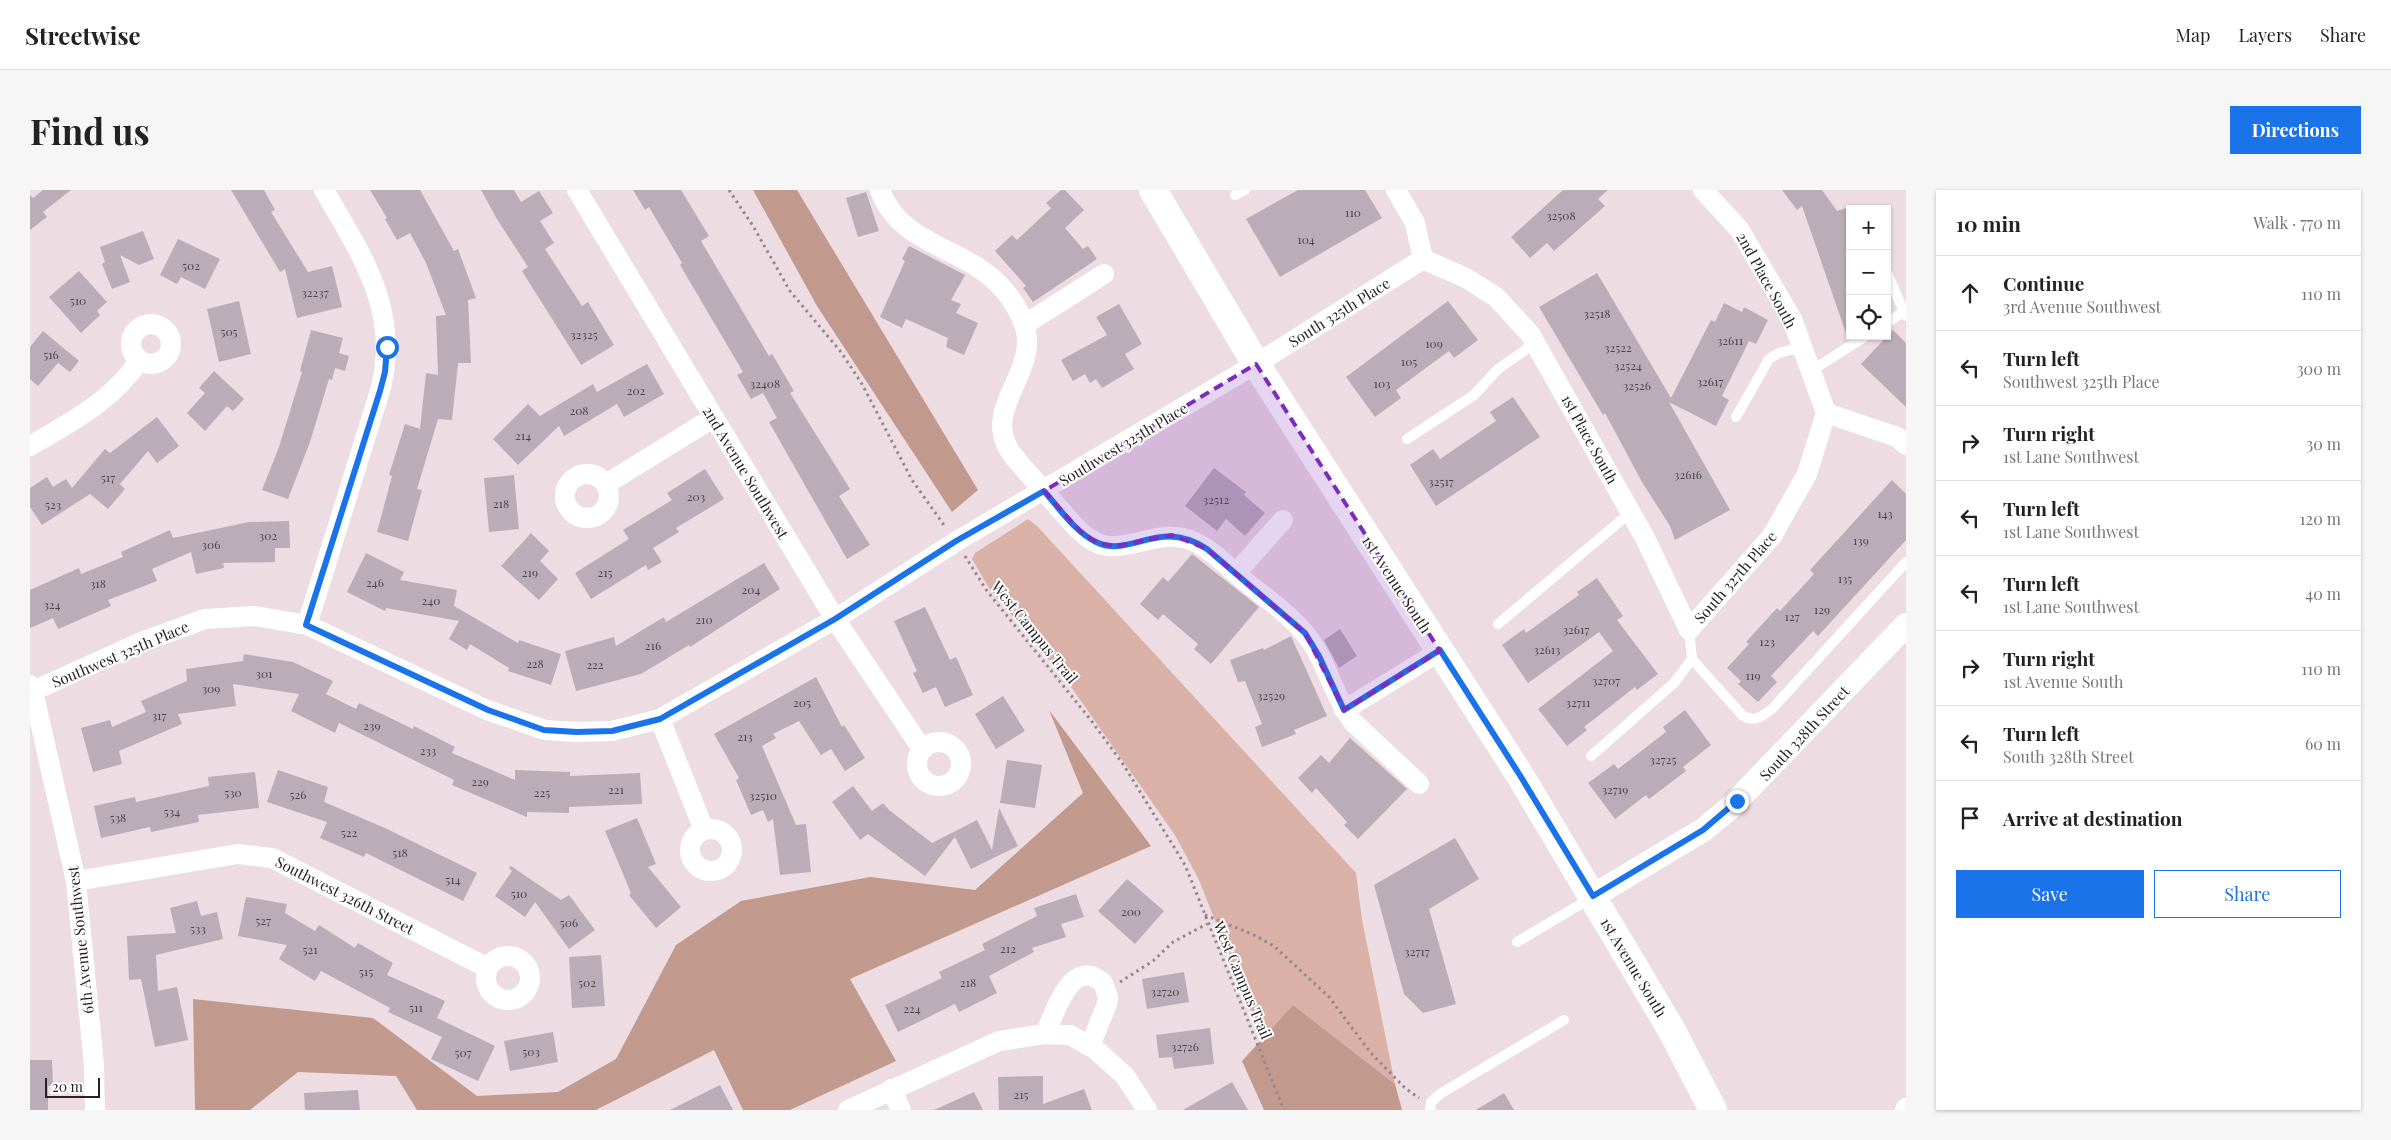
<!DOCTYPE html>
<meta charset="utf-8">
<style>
:root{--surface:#fff;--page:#f6f6f6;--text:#222;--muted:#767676;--line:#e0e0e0;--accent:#1a73e8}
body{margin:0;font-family:"Playfair Display",serif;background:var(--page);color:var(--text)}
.controls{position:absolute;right:15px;top:15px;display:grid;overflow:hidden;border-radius:0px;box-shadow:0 1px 4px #0004}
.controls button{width:45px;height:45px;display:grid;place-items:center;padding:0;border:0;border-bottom:1px solid var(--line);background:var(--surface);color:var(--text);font:25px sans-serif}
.scale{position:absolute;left:15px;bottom:12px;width:55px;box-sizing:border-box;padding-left:5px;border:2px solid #282225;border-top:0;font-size:14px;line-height:18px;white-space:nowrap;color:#282225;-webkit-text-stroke:4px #fff;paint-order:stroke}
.stop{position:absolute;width:15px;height:15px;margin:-11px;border:4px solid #1a73e8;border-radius:50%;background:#fff}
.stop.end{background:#1a73e8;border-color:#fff;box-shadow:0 1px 5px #0008}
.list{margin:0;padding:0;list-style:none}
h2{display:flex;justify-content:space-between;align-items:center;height:65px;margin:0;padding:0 20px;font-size:21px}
h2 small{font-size:16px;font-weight:400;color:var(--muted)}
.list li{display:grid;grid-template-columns:32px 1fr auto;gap:15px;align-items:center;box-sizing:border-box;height:75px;padding:0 20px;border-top:1px solid var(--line)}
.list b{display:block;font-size:19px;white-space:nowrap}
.list p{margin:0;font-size:16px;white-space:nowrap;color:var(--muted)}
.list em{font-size:16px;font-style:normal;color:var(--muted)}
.actions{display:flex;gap:10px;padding:15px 20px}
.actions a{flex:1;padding:11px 0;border:1px solid var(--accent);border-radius:0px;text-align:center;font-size:18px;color:var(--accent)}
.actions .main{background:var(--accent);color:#fff}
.icon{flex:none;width:28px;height:28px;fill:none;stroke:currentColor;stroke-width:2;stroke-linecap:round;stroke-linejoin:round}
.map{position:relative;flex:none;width:1876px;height:920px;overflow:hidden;border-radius:0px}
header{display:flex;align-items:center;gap:30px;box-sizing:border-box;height:70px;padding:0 25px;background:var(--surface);border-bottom:1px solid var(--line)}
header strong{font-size:24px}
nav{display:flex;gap:28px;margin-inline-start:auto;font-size:18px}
.intro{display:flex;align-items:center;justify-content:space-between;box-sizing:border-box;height:120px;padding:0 30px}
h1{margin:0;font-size:35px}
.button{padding:12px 22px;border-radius:0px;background:var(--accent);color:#fff;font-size:18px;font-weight:700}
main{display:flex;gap:30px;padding:0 30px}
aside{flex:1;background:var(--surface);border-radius:0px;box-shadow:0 1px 4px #0004}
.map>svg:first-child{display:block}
.green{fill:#d9b1a6}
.forest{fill:#c2998d}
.building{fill:#baadb7}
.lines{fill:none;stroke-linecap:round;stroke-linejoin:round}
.path{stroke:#93878c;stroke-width:3;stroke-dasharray:2.5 4;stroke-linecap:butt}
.service{stroke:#fff;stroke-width:10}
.minor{stroke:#fff;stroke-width:20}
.tertiary{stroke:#fff;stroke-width:24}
.secondary{stroke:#fff;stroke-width:28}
.route{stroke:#1a73e8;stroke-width:6}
.marked{fill:#7b2cbf;fill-opacity:0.2;stroke:#7b2cbf;stroke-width:4;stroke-dasharray:10 6;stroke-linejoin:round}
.labels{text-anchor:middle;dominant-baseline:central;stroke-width:4;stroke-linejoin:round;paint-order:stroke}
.number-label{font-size:12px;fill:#4c454a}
.street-label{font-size:15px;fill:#282225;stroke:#fff}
</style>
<header>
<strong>Streetwise</strong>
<nav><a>Map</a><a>Layers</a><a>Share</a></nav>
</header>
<div class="intro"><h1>Find us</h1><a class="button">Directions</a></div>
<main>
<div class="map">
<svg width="1876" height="920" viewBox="0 0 1876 920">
<rect width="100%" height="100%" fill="#eddce2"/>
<path class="green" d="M998,329L1007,336L1326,683L1332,730L1365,894L1263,815L1232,849L1169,690L1145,645L1039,494L959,398L942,369L945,363Z"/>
<path class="forest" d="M723,0H767L948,300L922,322L787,116Z
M1019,520L1121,656L820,789L866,871L760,920H713L684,860L566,920H387L366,886L268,882L220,920H165L163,809L343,828L447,906L528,902L586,869L646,755L711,711L840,687L945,700L1053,603Z
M1263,815L1365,894L1372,920H1234L1212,871Z"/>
<path class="building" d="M13,0H41L13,22L17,27L0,40V5L3,8Z
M201,0H234L245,20L241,22L278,82L302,76L312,117L267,128L255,79L250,82Z
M340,0H390L424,61L428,59L446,108L438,110L441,173H428L422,230L408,229L387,299L392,300L378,351L347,342L362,286L359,285L375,234L390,239L396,183L408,185L406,126L416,125L396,73L380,43L367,50L355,29L357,28Z
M451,0H484L491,12L509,1L523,23L510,31L524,53L515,59L552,116L558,112L584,155L551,175L492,81L498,77L467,29Z
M603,0H651L679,46L671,51L739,166L742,164L764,201L760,203L820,299L809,306L840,355L817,369L739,232L747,228L733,203L721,209L707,185L713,182L650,75L652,73L619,17L615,20Z
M1031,0H1035L1054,20L1035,38L1053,59L1058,56L1067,69L1003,112L993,98L996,96L965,61L982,45L987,50L1021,18L1016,13Z
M1268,0H1335L1352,28L1250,87L1216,29Z
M1533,0H1578L1568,9L1575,16L1524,61L1517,53L1500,68L1481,47Z
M1752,0H1792L1807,21L1820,17V148L1818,149L1772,16L1767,20Z
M836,2L849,41L828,47L816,8Z
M113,41L124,69L109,75L90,65L100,92L82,99L72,74L75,72L70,57Z
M148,49L190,69L175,99L151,87L147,94L130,85Z
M879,56L935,85L921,110L931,114L926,123L948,133L934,165L916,157L918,148L876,129L872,138L850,127L875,71L872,69Z
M49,81L77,112L67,121L70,125L51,143L19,107Z
M1567,83L1641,208L1681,130L1685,132L1694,113L1712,122L1714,117L1738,130L1726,154L1719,151L1692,206L1699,210L1686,236L1639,212L1700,320L1645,350L1640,336L1612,292L1575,223L1573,225L1509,117Z
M209,111L221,164L189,172L177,119Z
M1418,111L1448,150L1424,168L1419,161L1366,200L1371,208L1345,227L1316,187Z
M1089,114L1112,154L1095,164L1104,179L1072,198L1066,189L1060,193L1055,184L1043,191L1031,170L1077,145L1066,127Z
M281,140L313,148L309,163L319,166L315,181L305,178L302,190L299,189L280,252L258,309L232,300L249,257L272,182L270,181Z
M1863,140L1876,153V217L1831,174Z
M13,141L49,171L40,182L28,173L8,196L0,189V157Z
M617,174L634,204L594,227L587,214L534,246L529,236L488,275L463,249L498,214L510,226L563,194L567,202Z
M184,181L214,209L203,221L197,216L175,241L157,223L175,203L169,198Z
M1483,207L1510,247L1406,316L1380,275L1403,259L1410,269L1466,231L1460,222Z
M127,227L149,256L127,273L118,261L90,294L95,299L78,319L60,304L12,335L0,317V298L17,287L23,297L36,289L42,298L75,259L80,263Z
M1184,278L1216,302L1214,305L1235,323L1215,346L1196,329L1187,341L1155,316Z
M675,279L694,309L646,338L649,342L623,358L632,372L618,380L616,375L561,409L545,383L599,349L593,340L642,310L637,303Z
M484,285L489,339L459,342L454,288Z
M1862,290L1876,304V350L1788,446L1783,441L1741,486L1747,492L1728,512L1708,494L1711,491L1697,478L1719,454L1716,452L1726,441L1747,418L1750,421L1784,384L1780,380Z
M259,331L260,358H245V372L193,373L194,378L166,384L161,362L122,379L127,391L78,410L81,416L28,439L23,428L0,438V400L49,378L51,384L93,367L91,362L140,340L143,348L219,332Z
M501,343L519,361L510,371L528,389L509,410L471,376Z
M336,363L374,382L370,390L427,400L424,416L488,453L489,450L531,464L521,495L478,481L479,478L440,454L437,460L419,449L429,431L356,418L355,421L317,402Z
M1162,364L1229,417L1181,474L1164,459L1168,454L1133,424L1128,430L1110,414L1133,387L1138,392Z
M734,373L750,399L660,457L659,455L611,484L546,501L535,461L584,447L586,456L634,427L636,432Z
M1567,388L1593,426L1587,430L1628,484L1607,500L1605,497L1554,537L1557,540L1537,556L1508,519L1583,461L1569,442L1498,493L1472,455L1494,439L1496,443L1549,405L1547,402Z
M895,417L920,470L926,467L943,505L915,517L906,497L893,503L883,483L887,481L864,431Z
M1310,439L1327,466L1309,478L1294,450Z
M1261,446L1297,526L1264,540L1266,544L1232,557L1225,537L1232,534L1215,491L1208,492L1200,470L1233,458L1234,460Z
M214,464L263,472L303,491L296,504L326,519L329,513L383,539L384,536L425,557L422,563L485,590V580L540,582V586L610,583L612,614L539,617V623L497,622V627L422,595L424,590L309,533L305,543L261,521L269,504L203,494L206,516L148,524L152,534L89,561L92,574L63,582L51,538L80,530L82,537L116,522L111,511L157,491L156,479L213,471Z
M786,487L812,537L814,535L835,568L815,581L801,559L791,565L769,531L743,544L746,548L732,556L766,635L776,634L781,682L750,685L743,629L738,632L733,620L721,625L706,590L709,588L684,544Z
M973,506L995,541L966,559L945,524Z
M1655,520L1681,555L1653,577L1656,581L1619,609L1616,605L1585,629L1558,593L1584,574L1588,579L1636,542L1633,537Z
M1320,548L1377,599L1328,649L1314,635L1317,632L1286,598L1282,603L1268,588L1291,565L1299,573Z
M977,570L1012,575L1005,618L970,613Z
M248,580L298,597L294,612L355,638L447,683L433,711L336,663L334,667L290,648L297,632L237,612Z
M225,582L229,618L168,625L169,632L121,642L120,637L71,648L64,616L105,607L106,612L179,596L178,587Z
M823,596L842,621L853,613L859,620L902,653L947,630L962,660L969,618L988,656L941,679L925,647L895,686L838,644L830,650L802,612Z
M607,628L626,674L618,677L651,717L626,738L599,705L601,703L575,641Z
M1425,648L1449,689L1399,719L1426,814L1393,823L1374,804L1344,695Z
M481,676L531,710L539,705L565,740L539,759L505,712L495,727L465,706L482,681L479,678Z
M1097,689L1134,721L1105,754L1068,721Z
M1046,704L1054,727L1031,734L1036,747L1002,758L1004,762L959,786L967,803L929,822L925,814L868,842L855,815L912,788L909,782L955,760L952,754L1007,726L1004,718Z
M216,707L257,714L255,723L285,741L289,735L325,758L328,753L363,773L357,785L415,811L407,828L465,856L448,891L401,869L412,847L358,822L360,818L291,781L285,791L249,769L257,755L208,746Z
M167,711L171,726L187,722L193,749L126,765L128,801L147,797L158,850L125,857L111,789L99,790L97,746L146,743L140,718Z
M571,765L575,816L542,818L539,767Z
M1154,782L1159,812L1117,819L1112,789Z
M1180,838L1184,874L1144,879L1142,867L1129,868L1126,845Z
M523,842L528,872L480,881L474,851Z
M0,870H22L23,896H18V920H0Z
M1013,886V914L1054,899L1062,920H969L968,887Z
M1202,892L1218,920H1153Z
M690,895L703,920H640Z
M328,900L330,920H275L274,903Z
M944,902L953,920H904Z
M1474,903L1484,920H1446Z"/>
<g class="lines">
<path class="path" d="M699,0L723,36L760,101L811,162L832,194L882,290L916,338
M935,366L957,401L1060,529L1093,574L1155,675L1254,920
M1175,725L1224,745L1244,756L1299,807L1340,862L1375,898L1389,908
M1090,792L1123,771L1143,752L1177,734"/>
<path class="service" d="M1205,5L1215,0
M1857,83L1876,126
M1857,133L1873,122
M1781,181L1836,146
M1706,227L1739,169L1749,163L1772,157
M1377,249L1444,205L1468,179L1505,153
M1468,434L1601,322
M1659,440L1662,469L1712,525C1724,533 1731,527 1742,519L1876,372
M1561,566L1644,493L1662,469
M1487,752L1561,708
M1400,920L1401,912L1410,904L1534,830"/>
<path class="minor" d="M547,0L805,429L892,559
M850,0C872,60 941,55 978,105C988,118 998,137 997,154C995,195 951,227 985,268C999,285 1014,301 1028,317C1038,328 1047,341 1060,349C1067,354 1077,357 1086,356C1115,354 1137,339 1165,352C1182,360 1196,375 1210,387C1235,408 1267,428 1284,456C1299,481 1306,509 1323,532L1389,594
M1366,0L1385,33L1393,69L1436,88L1466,107L1500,144L1615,348L1659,440L1742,346L1777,284L1796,223
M1673,0L1709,39L1762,129L1796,223L1867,247L1876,255
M101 154a20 20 0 1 1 40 0a20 20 0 1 1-40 0Z
M994,135L1074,84
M0,256C41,232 82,211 109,171
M535 306a22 22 0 1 1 44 0a22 22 0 1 1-44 0Z
M576,294L683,228
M1206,383L1253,330
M277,435L350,201C371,121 332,66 294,0
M0,495L3,501L46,691L64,876L65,920
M3,501L109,453L175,429L225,426L277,435L457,520L515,540L547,542L582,541L630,529L805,429L927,351L1226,174L1393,69
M1314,520L1410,461
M630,529L674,640
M887 574a22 22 0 1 1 44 0a22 22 0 1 1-44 0Z
M660 660a21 21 0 1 1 42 0a21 21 0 1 1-42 0Z
M46,691L208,664L242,668L458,778
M456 788a22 22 0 1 1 44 0a22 22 0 1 1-44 0Z
M1015,844C1025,823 1041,765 1073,793L1078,807L1077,814L1060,856
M861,899L871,920
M818,920L969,851L1015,844L1040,845L1065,859L1095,886L1117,920
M1875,920L1876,918"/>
<path class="tertiary" d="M1563,706L1673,640L1700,618L1876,435"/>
<path class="secondary" d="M1123,0L1226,174L1491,587L1641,839L1683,920"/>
</g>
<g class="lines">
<path class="route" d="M357,157L355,182L350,201L276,435L458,520L514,540L547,542L582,541L630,529L805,429L926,351L1014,301C1029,318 1045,342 1066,352C1101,369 1128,327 1177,359L1275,443L1289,466L1314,520L1410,460L1491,587L1563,706L1673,640L1707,611"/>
</g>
<path class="marked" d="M1226,174L1410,461L1314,520L1275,443L1177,359L1142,345L1087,356L1067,353L1051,342L1014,301Z"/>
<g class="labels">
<g class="number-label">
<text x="1323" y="22">110</text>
<text x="1531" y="25">32508</text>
<text x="1276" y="49">104</text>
<text x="161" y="75">502</text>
<text x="285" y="102">32237</text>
<text x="48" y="110">510</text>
<text x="1567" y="123">32518</text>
<text x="199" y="141">505</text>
<text x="554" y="144">32325</text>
<text x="1700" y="150">32611</text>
<text x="1404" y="153">109</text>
<text x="1588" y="157">32522</text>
<text x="21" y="164">516</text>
<text x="1379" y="171">105</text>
<text x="1598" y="175">32524</text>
<text x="1680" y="191">32617</text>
<text x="735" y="193">32408</text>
<text x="1352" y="193">103</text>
<text x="1607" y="195">32526</text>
<text x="606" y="200">202</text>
<text x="549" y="220">208</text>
<text x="493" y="245">214</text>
<text x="1658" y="284">32616</text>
<text x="78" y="287">517</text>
<text x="1411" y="291">32517</text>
<text x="666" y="306">203</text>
<text x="1186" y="309">32512</text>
<text x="471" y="313">218</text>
<text x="23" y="314">523</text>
<text x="1855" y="323">143</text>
<text x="238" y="345">302</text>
<text x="1831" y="350">139</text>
<text x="181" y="354">306</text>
<text x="500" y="382">219</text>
<text x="575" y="382">215</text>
<text x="1815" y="388">135</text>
<text x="345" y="392">246</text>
<text x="68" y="393">318</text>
<text x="721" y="399">204</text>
<text x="401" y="410">240</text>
<text x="22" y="414">324</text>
<text x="1792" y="419">129</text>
<text x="1762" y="426">127</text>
<text x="674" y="429">210</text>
<text x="1546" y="439">32617</text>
<text x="1737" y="451">123</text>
<text x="623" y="455">216</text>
<text x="1517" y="459">32613</text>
<text x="505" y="473">228</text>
<text x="565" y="474">222</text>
<text x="234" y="483">301</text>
<text x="1723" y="485">119</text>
<text x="1576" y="490">32707</text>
<text x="181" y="498">309</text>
<text x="1241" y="505">32529</text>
<text x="772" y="512">205</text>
<text x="1548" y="512">32711</text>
<text x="129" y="525">317</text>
<text x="342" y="535">239</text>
<text x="715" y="546">213</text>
<text x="398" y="560">233</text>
<text x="1633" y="569">32725</text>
<text x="450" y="591">229</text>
<text x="586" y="599">221</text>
<text x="1585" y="599">32719</text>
<text x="203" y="602">530</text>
<text x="512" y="602">225</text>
<text x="268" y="604">526</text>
<text x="733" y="605">32510</text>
<text x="142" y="621">534</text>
<text x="88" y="627">538</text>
<text x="319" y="642">522</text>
<text x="370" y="662">518</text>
<text x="423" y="689">514</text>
<text x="489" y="703">510</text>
<text x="1101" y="721">200</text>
<text x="233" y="730">527</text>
<text x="539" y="732">506</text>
<text x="168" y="738">533</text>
<text x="978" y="758">212</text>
<text x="280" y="759">521</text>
<text x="1387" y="761">32717</text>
<text x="336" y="781">515</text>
<text x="557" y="792">502</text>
<text x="938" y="792">218</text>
<text x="1135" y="801">32720</text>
<text x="386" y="817">511</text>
<text x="882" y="818">224</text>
<text x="1155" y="856">32726</text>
<text x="501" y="861">503</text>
<text x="433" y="862">507</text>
<text x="991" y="904">215</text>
</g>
<g class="street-label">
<text transform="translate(1737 90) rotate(61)">2nd Place South</text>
<text transform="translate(1309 122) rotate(-32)">South 325th Place</text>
<text transform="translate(1560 249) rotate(61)">1st Place South</text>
<text transform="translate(1093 254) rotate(-31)">Southwest 325th Place</text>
<text transform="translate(716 282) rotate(59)">2nd Avenue Southwest</text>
<text transform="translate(1705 387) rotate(-49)">South 327th Place</text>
<text transform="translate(1367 394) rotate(57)">1st Avenue South</text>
<text transform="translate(1005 442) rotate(51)">West Campus Trail</text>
<text transform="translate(90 464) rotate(-23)">Southwest 325th Place</text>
<text transform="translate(1774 543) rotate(-47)">South 328th Street</text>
<text transform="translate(315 705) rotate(27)">Southwest 326th Street</text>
<text transform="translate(50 750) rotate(-96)">6th Avenue Southwest</text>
<text transform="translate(1604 777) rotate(59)">1st Avenue South</text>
<text transform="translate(1213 790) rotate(67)">West Campus Trail</text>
</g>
</g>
</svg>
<div class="controls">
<button>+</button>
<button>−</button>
<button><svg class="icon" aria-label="locate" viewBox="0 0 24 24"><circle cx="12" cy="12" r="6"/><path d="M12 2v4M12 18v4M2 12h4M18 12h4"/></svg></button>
</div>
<div class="scale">20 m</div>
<div class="stop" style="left:357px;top:157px"></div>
<div class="stop end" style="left:1707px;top:611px"></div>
</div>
<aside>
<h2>10 min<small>Walk · 770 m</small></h2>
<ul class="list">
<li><svg class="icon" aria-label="ahead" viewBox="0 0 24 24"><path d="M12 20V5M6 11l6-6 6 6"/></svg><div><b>Continue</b><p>3rd Avenue Southwest</p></div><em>110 m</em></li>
<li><svg class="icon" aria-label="left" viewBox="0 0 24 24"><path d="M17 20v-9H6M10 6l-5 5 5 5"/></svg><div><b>Turn left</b><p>Southwest 325th Place</p></div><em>300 m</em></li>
<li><svg class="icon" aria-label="right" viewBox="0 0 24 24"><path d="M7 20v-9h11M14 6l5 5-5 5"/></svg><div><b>Turn right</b><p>1st Lane Southwest</p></div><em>30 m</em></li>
<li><svg class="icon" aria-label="left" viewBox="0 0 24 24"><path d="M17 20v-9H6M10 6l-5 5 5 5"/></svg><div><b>Turn left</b><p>1st Lane Southwest</p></div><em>120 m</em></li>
<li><svg class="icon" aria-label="left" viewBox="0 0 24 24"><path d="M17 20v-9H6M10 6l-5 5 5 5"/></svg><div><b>Turn left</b><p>1st Lane Southwest</p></div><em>40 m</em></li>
<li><svg class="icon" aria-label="right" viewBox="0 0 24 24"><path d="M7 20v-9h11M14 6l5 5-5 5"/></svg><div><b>Turn right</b><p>1st Avenue South</p></div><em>110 m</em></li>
<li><svg class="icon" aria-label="left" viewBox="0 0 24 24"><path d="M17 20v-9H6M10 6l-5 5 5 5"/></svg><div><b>Turn left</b><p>South 328th Street</p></div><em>60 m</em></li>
<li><svg class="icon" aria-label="arrive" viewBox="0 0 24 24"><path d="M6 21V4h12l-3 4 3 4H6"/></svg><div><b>Arrive at destination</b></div></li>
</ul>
<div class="actions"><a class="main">Save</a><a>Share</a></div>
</aside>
</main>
